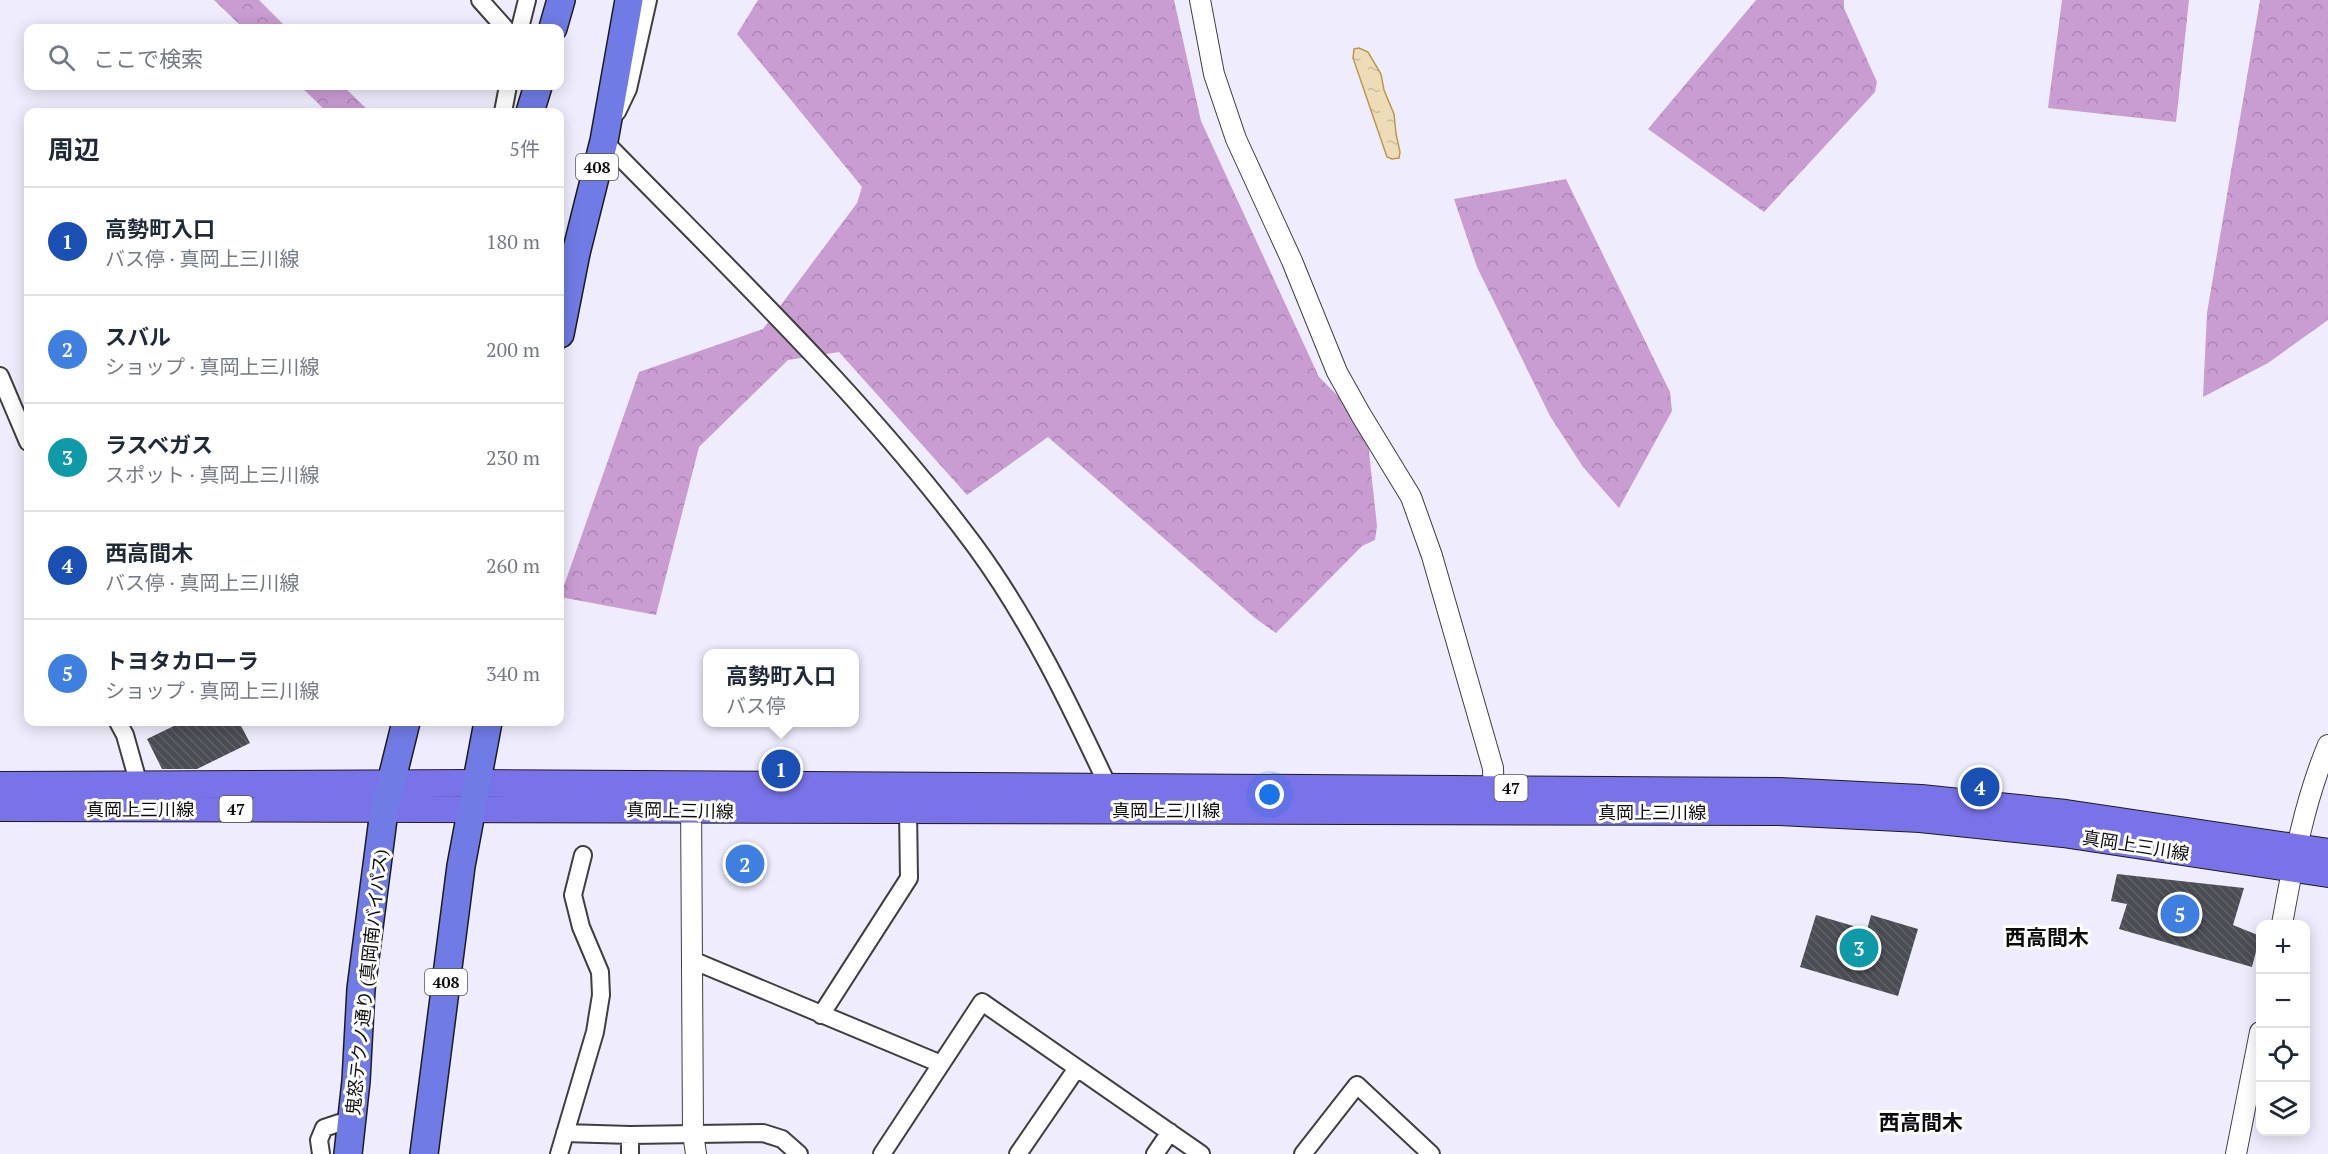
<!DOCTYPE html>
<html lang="ja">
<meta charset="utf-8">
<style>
:root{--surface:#fff;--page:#f2f2f3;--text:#1f2937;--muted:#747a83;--line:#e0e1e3;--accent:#358dab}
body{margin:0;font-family:"PT Serif","Noto Sans JP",serif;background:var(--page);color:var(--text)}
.controls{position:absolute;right:18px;bottom:18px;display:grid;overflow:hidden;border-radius:12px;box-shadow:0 3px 15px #0003}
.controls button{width:54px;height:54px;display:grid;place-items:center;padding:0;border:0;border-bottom:2px solid var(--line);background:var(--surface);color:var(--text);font:30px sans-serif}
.you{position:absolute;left:1270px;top:795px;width:21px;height:21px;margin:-15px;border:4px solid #fff;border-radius:50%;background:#1a73e8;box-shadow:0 0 0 9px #1a73e833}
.badge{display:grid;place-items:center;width:39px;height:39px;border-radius:50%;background:var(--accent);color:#fff;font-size:20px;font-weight:700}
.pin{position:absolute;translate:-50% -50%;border:3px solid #fff;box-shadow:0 2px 6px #0006}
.popup{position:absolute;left:703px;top:649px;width:156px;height:78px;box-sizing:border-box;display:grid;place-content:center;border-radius:12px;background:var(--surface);filter:drop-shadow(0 2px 4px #0005);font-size:20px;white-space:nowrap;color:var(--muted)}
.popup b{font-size:22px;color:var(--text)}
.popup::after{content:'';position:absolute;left:50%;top:100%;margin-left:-12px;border:12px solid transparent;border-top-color:var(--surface)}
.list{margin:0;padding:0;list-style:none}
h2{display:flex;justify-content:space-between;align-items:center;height:78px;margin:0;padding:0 24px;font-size:26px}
h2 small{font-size:20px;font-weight:400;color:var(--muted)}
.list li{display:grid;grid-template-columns:39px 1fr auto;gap:18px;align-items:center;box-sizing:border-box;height:108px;padding:0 24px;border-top:2px solid var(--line)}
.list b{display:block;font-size:22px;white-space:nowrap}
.list p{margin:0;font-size:20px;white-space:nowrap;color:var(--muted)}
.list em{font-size:20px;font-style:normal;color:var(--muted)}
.icon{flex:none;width:33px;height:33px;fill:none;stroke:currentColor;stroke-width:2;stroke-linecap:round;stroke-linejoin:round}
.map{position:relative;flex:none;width:2328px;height:1154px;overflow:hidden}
.search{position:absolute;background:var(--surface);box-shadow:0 3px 15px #0003;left:24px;top:24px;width:540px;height:66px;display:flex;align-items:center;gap:15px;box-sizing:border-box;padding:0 21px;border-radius:12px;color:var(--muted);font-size:22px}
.panel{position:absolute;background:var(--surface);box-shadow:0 3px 15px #0003;left:24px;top:108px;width:540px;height:618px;border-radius:12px}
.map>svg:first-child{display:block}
.forest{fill:url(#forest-crowns)}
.water{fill:url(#water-ripples);stroke:#bc9948;stroke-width:1.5}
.building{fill:url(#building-back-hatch)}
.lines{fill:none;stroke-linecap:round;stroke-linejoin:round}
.minor-casing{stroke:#3f3f3f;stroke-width:20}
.tertiary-casing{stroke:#3f3f3f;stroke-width:22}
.primary-casing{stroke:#1d1d1d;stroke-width:28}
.trunk-casing{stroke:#1d1d1d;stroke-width:30}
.minor{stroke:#fff;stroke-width:16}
.tertiary{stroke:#fff;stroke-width:20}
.primary{stroke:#7972e8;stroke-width:26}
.trunk{stroke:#707be5;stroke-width:27}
.labels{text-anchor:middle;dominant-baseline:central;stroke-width:6;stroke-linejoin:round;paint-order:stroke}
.shield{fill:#fff;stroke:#555;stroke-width:1.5}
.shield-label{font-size:16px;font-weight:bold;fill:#0c0c0c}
.street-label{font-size:18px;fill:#0c0c0c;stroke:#fff}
.quarter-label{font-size:21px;font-weight:bold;fill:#0c0c0c;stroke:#fff}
</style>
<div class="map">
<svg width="2328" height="1154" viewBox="0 0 2328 1154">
<defs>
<pattern id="forest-crowns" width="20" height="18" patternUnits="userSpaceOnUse" patternTransform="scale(1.5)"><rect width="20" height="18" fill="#c99cd2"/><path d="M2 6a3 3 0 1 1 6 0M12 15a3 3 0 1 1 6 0" fill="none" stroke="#ab85b3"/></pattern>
<pattern id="water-ripples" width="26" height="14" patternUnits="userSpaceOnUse" patternTransform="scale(1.5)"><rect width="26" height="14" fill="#eedcb8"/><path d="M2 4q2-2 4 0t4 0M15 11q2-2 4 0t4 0" fill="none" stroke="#cbbc9d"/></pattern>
<pattern id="building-back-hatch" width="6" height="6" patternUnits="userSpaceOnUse" patternTransform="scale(1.5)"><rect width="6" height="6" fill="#4a4d53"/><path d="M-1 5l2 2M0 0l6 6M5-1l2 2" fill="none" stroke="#606267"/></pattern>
</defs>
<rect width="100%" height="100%" fill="#efedfd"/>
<path class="forest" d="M214,0H259L287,28H243Z
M758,0H1174L1201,121L1319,377L1366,424L1377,526L1375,540L1362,546L1276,633L1255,618L1048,437L967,495L839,352L788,360L699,447L656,615L560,597L639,372L763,329L857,203L862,187L737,34Z
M1756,0H1844V8L1877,82L1875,92L1764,212L1648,129Z
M2062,0H2189L2176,122L2048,108Z
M2260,0H2328V320L2268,363L2203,397L2207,313Z
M300,86H343L370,112H327Z
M1566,179L1670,392L1672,411L1619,508L1583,467L1550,416L1477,267L1454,199Z"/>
<path class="water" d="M1359,48L1368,52L1381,74L1384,90L1394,114L1396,134L1400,152L1399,158L1392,159L1387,157L1353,58L1354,49Z"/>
<path class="building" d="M182,722H239L250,743L197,769H162L147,739Z
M2117,874L2244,888L2233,925L2260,936L2252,967L2119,929L2127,904L2111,901Z
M1816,915L1867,930L1871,915L1918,929L1898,996L1800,967Z"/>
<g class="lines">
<g class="minor-casing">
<path id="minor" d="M480,0L505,28
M520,28L527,0
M503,112L508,86
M617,112L628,89L648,0
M606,136L604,141C732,272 866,399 975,546C1030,621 1070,705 1109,788
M0,376L28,442
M118,722L125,735L141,792
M692,960L941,1064
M821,1015L909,878L908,811
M565,1133L630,1135L763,1133L782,1139L799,1154
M630,1135V1154
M321,1154L319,1140L324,1128L339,1123L351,1126
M559,1154L595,1032L601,995L600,972L581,927L573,895L583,855
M882,1154L982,1002L1201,1154
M1018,1154L1077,1068
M1155,1154L1170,1132
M1303,1154L1357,1085L1431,1154"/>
</g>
<g class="tertiary-casing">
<path id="tertiary" d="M1200,0L1214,74L1236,139L1292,261L1337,372L1361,415L1411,497L1432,556L1493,768L1494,803
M691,797L693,1133L696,1154
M2282,924C2293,864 2304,802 2328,745
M2236,1154L2260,1032"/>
</g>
<g class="primary-casing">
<path id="primary" d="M0,785L477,783L1780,791L1921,798L2066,813L2328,852
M0,808L1779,812L1920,819L2063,834L2328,874"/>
</g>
<g class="trunk-casing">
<path id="trunk" d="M553,28L561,0
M530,112L538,86
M560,334L576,253L604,141L629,0
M348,1154L356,1081L361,989L384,811L406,722
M424,1154L461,866L488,722"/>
</g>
<use href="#minor" class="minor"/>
<use href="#tertiary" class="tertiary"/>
<use href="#primary" class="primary"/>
<use href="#trunk" class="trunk"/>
</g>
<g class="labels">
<g class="shield">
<rect x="576" y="154" width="42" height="26" rx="4.5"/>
<rect x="1494.5" y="775" width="33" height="26" rx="4.5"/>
<rect x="219.5" y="796" width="33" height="26" rx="4.5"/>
<rect x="425" y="969" width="42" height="26" rx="4.5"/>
</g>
<g class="shield-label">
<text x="597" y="167">408</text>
<text x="1511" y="788">47</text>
<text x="236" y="809">47</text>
<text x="446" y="982">408</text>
</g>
<g class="street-label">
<text x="140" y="809">真岡上三川線</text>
<text transform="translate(680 810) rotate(1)">真岡上三川線</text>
<text x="1166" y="810">真岡上三川線</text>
<text x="1652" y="812">真岡上三川線</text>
<text transform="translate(2136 845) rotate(9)">真岡上三川線</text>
<text transform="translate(366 982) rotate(-84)">鬼怒テクノ通り (真岡南バイパス)</text>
</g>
<g class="quarter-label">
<text x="2047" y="937">西高間木</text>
<text x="1921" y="1122">西高間木</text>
</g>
</g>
</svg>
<div class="controls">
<button>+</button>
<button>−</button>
<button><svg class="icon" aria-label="locate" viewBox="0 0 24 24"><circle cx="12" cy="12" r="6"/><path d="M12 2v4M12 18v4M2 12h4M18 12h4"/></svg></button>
<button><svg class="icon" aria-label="layers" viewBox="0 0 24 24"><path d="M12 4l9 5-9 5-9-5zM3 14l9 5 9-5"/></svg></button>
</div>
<div class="you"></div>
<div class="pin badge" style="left:781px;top:769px;background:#1a4fb4">1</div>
<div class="popup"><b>高勢町入口</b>バス停</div>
<div class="pin badge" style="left:745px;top:864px;background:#3f7fe0">2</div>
<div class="pin badge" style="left:1859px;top:948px;background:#0f9aa8">3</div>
<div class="pin badge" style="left:1980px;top:787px;background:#1a4fb4">4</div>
<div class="pin badge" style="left:2180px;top:914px;background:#3f7fe0">5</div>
<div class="search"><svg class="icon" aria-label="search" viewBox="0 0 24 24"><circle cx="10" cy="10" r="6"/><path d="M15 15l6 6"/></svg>ここで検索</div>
<section class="panel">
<h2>周辺<small>5件</small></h2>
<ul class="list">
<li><span class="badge" style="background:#1a4fb4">1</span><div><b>高勢町入口</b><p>バス停 · 真岡上三川線</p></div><em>180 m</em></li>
<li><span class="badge" style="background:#3f7fe0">2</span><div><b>スバル</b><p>ショップ · 真岡上三川線</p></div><em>200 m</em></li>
<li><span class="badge" style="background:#0f9aa8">3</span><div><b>ラスベガス</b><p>スポット · 真岡上三川線</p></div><em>230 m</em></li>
<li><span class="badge" style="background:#1a4fb4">4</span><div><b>西高間木</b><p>バス停 · 真岡上三川線</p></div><em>260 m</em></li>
<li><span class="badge" style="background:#3f7fe0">5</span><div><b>トヨタカローラ</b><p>ショップ · 真岡上三川線</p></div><em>340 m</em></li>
</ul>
</section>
</div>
